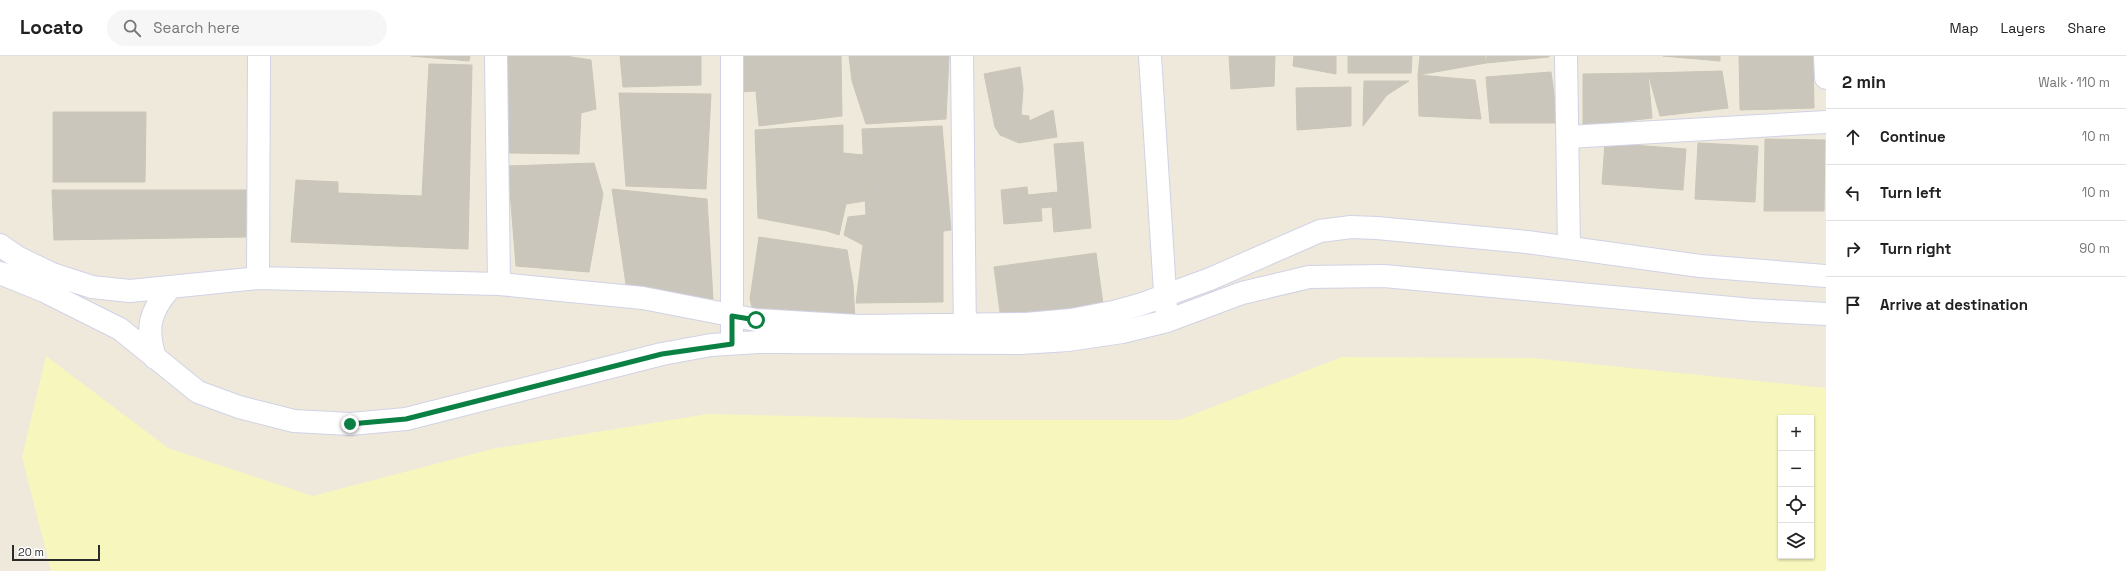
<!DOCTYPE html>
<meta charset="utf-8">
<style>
:root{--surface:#fff;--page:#f6f6f6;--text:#222;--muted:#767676;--line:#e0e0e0}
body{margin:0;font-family:"Space Grotesk",sans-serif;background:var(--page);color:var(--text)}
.controls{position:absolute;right:12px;bottom:12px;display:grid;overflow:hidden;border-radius:0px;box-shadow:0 1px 3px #0004}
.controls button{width:36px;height:36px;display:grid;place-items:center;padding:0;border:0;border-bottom:1px solid var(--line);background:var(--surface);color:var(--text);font:20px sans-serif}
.scale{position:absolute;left:12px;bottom:10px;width:88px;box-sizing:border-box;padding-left:4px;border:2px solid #2b2b2b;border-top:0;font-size:11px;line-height:14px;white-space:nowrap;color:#2b2b2b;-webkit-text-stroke:3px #fff;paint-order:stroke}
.stop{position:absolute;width:12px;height:12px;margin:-9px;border:3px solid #0b8043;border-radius:50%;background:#fff}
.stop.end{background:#0b8043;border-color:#fff;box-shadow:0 1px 4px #0008}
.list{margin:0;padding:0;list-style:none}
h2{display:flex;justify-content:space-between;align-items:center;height:52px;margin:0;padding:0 16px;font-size:17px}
h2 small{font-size:13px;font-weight:400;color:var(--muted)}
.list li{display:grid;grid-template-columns:26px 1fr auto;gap:12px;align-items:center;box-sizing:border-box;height:56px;padding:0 16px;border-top:1px solid var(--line)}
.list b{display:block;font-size:15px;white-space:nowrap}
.list em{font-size:13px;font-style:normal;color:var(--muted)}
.icon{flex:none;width:22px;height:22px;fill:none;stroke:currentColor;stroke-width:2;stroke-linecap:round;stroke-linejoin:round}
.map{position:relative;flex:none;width:1826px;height:515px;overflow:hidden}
header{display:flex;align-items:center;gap:24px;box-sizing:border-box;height:56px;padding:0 20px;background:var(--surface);border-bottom:1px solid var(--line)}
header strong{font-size:19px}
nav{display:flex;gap:22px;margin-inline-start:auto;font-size:14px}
.search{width:280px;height:36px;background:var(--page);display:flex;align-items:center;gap:10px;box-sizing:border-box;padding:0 14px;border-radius:22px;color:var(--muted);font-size:15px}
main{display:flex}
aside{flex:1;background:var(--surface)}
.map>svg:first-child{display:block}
.sand{fill:#f6f6bd;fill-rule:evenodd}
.building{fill:#cac6bc;stroke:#cac6b6}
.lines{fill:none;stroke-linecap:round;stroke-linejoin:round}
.street-casing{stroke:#d1d2e6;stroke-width:24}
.street{stroke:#fff;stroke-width:22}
.route{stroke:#0b8043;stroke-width:5}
</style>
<header>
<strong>Locato</strong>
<div class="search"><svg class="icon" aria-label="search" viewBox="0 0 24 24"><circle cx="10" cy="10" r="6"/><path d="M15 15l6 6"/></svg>Search here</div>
<nav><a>Map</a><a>Layers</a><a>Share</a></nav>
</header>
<main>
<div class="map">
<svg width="1826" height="515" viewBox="0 0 1826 515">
<rect width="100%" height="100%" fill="#efe9dc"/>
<path class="sand" d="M46,300L168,392L313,440L492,393L707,358L965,364H1179L1342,301L1533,302L1826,332V515H51L22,401ZM1781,362H1811V500H1781Z"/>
<path class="building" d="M411,0H470L469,5Z
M506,0H565L591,4L596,53L581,57L579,98L508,97Z
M620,0H701V29L623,31Z
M744,0H841L842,60L759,70L756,35L740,36Z
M849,0H949L946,63L866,68L852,25Z
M1229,0H1275L1274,30L1231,33Z
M1294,0H1336V18L1293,10Z
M1348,0H1412L1411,17H1348Z
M1420,0H1485L1486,7L1418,19Z
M1487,0H1549V1L1486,7Z
M1663,0H1720V5Z
M1739,0H1813L1814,52L1740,54Z
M429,8L472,9L468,193L291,186L296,124L338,126V137L422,140Z
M1020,11L1023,33L1021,59L1029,60V65L1053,54L1057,81L1019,87L1000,79L995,71L984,18Z
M1722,15L1728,52L1660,60L1648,17Z
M1551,16L1558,67H1490L1486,21Z
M1648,17L1652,62L1583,70V18Z
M1418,19L1475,24L1481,63L1419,60Z
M1364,25H1409L1387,39L1363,70Z
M1351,31V70L1297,74L1296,32Z
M619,37L711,38L706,133L626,130Z
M53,56H146L145,126H53Z
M843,69V97L863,99L865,145L846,148L839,179L827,175L758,162L755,74Z
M942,70L951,174L943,175V246L856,247L863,189L844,179L848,161L866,159L862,73Z
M1765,83L1825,84L1824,155H1764Z
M1083,86L1091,172L1054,176L1052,151L1041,152L1042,165L1004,168L1001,134L1027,131L1028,139L1058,136L1054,88Z
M1605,87L1686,93L1683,134L1602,128Z
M1698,87L1758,90L1755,146L1695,143Z
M594,107L603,138L589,216L516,210L508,110Z
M612,133L707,143L713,243L627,235Z
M52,134H251L246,181L54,184Z
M759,181L847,194L853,228L855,265L758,273L750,243Z
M1096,197L1103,248L1001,263L994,211Z"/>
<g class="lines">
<g class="street-casing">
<path id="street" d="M496,0L499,228
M732,0V275
M962,0L965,283
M1150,0L1166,252
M1566,0L1569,192
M1825,0L1826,22
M1568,81L1826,66
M0,189L17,201L52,218L92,231L130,235L258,222L499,228L643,242L756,264L859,270L1026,268L1071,264L1113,256L1142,248L1210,223L1320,175L1351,171L1377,172L1527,186L1700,210L1826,220
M0,217L44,235L120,273L198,336L239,351L294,365L350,368L406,363L662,298L711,289L759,286L1021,287L1068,284L1122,276L1167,265L1242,237L1309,221L1384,220L1753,254L1826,258
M258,222L259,0
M155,302C146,272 149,257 169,233"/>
</g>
<use href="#street" class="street"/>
</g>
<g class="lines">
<path class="route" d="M350,368L406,363L662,298L732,288V260L756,264"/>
</g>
</svg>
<div class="controls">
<button>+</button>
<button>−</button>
<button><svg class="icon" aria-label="locate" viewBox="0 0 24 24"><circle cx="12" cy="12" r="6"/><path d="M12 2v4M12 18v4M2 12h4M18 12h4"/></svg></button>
<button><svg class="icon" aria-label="layers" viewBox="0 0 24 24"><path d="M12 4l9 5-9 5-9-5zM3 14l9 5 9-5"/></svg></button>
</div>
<div class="scale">20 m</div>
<div class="stop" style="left:756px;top:264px"></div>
<div class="stop end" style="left:350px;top:368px"></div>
</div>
<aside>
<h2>2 min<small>Walk · 110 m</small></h2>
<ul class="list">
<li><svg class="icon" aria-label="ahead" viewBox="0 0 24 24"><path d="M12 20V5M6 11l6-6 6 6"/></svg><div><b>Continue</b></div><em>10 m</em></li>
<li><svg class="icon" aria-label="left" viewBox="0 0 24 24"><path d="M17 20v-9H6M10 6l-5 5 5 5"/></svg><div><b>Turn left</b></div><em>10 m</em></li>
<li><svg class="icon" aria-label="right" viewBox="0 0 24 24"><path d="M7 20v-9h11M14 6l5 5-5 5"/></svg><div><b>Turn right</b></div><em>90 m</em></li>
<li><svg class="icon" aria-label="arrive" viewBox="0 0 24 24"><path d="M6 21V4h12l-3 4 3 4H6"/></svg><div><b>Arrive at destination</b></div></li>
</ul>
</aside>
</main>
